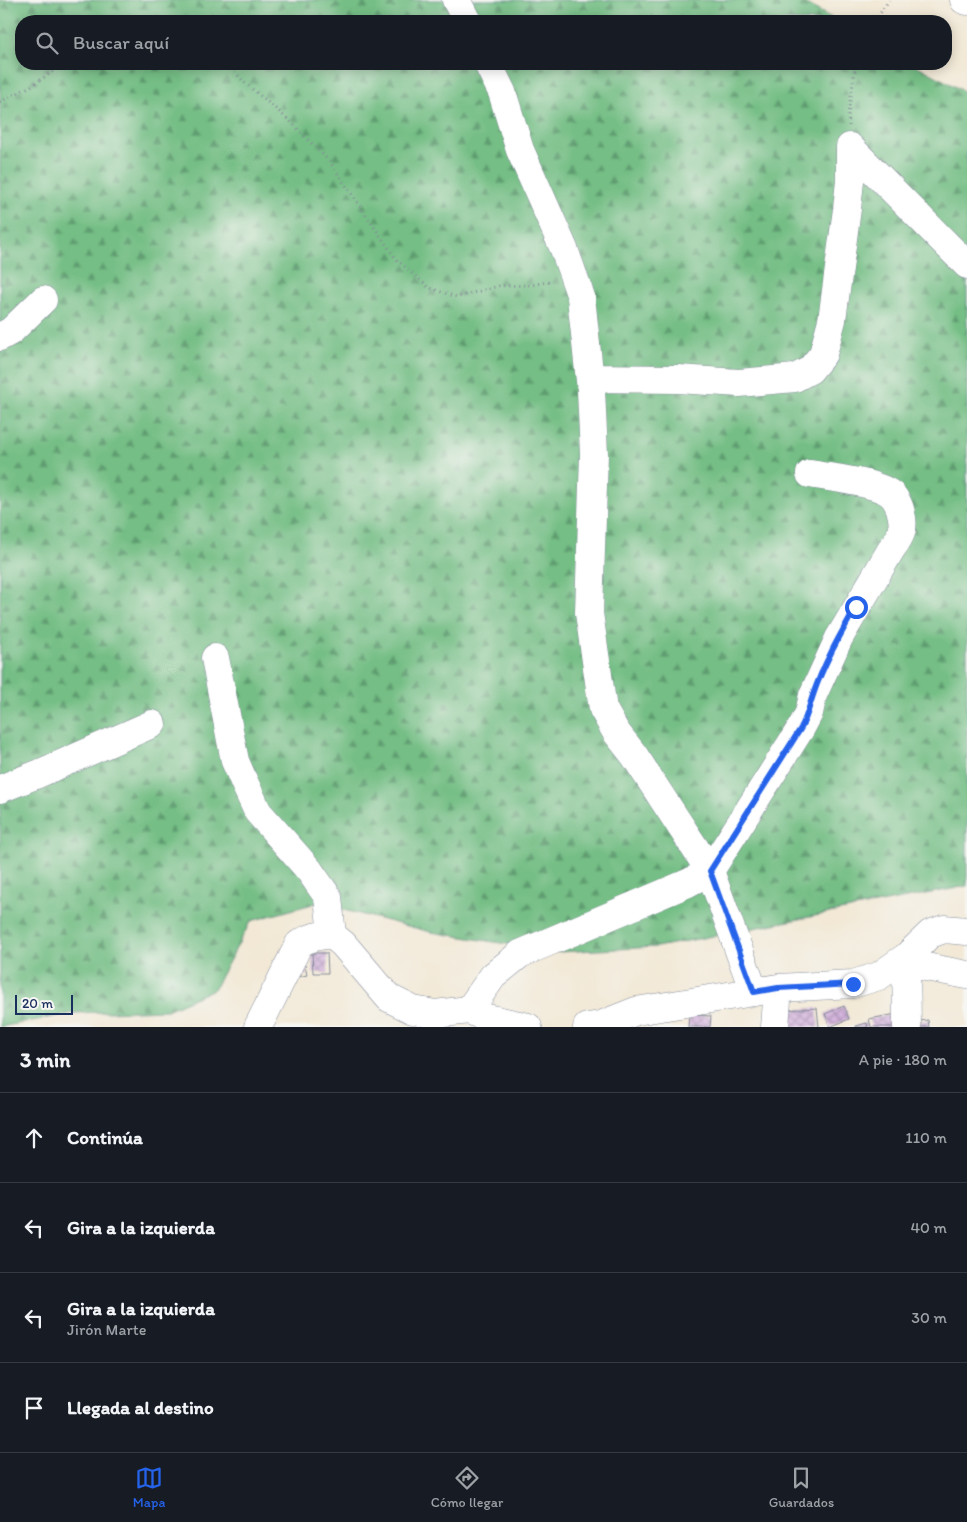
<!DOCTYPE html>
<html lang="es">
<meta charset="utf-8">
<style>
:root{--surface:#171b24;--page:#242831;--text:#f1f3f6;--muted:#9ea1a6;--line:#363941;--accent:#2563eb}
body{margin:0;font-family:Itim,sans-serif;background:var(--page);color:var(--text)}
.scale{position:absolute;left:15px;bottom:12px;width:58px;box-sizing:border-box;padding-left:5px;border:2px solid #1b2f5e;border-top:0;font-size:14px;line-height:18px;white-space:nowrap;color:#1b2f5e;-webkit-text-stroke:4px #f6f6f2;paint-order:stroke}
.stop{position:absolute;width:15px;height:15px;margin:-11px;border:4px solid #2563eb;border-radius:50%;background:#fff}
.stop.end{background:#2563eb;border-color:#fff;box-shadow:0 1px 5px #0008}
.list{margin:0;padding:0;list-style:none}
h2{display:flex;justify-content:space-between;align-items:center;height:65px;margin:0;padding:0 20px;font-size:21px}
h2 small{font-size:16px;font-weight:400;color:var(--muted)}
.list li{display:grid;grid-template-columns:32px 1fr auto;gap:15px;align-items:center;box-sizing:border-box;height:90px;padding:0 20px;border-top:1px solid var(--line)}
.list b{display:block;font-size:19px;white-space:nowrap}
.list p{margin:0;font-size:16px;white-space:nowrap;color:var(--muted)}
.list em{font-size:16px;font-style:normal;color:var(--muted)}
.icon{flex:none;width:28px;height:28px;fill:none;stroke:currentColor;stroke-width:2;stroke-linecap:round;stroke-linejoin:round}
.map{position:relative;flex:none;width:967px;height:1027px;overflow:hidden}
.search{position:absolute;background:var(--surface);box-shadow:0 2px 12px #0003;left:15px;right:15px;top:15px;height:55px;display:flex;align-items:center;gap:12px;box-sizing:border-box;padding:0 18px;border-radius:20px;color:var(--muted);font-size:19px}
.sheet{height:425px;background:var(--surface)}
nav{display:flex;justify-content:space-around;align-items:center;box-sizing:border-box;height:70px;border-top:1px solid var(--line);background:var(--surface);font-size:14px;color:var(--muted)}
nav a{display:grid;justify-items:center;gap:2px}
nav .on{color:var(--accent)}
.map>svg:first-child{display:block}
.forest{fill:url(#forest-firs);stroke:#487672}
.building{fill:url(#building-cross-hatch)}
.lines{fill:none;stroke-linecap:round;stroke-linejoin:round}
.minor-casing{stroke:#868c9a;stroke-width:29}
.path{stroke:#868c9a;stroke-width:3;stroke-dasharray:1 4;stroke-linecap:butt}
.minor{stroke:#fff;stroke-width:28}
.route{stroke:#2563eb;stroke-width:6}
</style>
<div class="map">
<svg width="967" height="1027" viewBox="0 0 967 1027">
<defs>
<pattern id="forest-firs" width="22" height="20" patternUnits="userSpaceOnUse" patternTransform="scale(1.25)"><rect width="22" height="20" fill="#74be85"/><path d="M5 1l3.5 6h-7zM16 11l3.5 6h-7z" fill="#5e9b70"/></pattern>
<pattern id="building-cross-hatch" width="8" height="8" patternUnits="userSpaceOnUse" patternTransform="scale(1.25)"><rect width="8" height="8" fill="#d1b0da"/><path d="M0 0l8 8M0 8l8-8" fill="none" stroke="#a990b4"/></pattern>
</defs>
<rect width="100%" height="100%" fill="#f6f6f2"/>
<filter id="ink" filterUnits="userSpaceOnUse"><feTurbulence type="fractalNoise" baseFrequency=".02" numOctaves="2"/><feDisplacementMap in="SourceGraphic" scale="10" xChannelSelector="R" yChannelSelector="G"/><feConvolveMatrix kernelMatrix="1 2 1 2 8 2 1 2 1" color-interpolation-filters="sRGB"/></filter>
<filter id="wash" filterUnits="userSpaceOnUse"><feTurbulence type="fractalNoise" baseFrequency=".0096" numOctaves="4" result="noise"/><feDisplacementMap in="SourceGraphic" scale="20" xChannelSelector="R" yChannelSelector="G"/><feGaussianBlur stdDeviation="1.12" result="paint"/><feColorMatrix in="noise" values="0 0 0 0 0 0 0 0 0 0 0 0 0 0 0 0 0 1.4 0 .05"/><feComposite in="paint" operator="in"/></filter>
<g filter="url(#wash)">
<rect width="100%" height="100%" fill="#f2e8d5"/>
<path class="forest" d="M0,0H799L837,21H21V64H914L967,93V886L657,947L557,952L431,932L316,903L251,921L214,989L167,1010L74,1013L0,1027Z"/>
<g id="blocks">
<path class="building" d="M312,953H327L328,973H313Z
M305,965L307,975L293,978L291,969Z
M844,1006L849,1019L830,1027L825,1014Z
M817,1008L819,1027H786L785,1010Z
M902,1013L905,1027H871L869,1019Z
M689,1015L711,1016L710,1027H688Z
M928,1020L929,1027H920V1021Z
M867,1023L868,1027H856V1026Z"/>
</g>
</g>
<g filter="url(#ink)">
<use href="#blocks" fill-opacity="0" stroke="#868c9a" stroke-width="1"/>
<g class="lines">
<g class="minor-casing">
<path id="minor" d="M456,0L467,21
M964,0L967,1
M488,64L502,92L520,150L564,249L581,297L591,390L594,454L589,613L603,709L616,732L634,755L710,871L754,992
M850,147L967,265
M0,337L11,331L43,300
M590,378L678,379L739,383L795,378L810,370L823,354L832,320L847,209L850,181V147
M215,658L235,761L245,784L258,812L309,870L328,897L332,935
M0,789L38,774L152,724
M469,1010L493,976L520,954L688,883L710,871L801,728L809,713L813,695L839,638L892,548C901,536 905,528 901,513C900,507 896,499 892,495C879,482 830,478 810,474
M258,1027L299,944C310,937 319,935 332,935L343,944L389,998L413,1010L435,1014L469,1010L487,1018L528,1027
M587,1027L601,1025L636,1011L778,988L853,984L879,976L906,957L930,934L944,929L967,931
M775,1027L778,988
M907,1027L906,957L926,967L967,975"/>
</g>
<path class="path" d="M875,21L889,0
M228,64L244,82L290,121L330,162L396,259L429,288L457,297L499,286L532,285L552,281
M0,102L31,86L64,64
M849,126L848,114L856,64"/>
<use href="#minor" class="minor"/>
</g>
</g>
<g class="lines" filter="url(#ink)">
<path class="route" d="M853,984L778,988L754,992L710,871L801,728C807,717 809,707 813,695C823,665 840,635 856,607"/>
</g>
</svg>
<div class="scale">20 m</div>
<div class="stop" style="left:856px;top:607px"></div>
<div class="stop end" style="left:853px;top:984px"></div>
<div class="search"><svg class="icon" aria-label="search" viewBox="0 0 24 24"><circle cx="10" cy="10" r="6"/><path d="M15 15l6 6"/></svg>Buscar aquí</div>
</div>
<section class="sheet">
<h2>3 min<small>A pie · 180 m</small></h2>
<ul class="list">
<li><svg class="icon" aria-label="ahead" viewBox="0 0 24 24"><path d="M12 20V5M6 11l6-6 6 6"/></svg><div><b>Continúa</b></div><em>110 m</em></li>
<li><svg class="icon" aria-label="left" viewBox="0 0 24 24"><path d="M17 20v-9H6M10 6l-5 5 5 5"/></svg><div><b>Gira a la izquierda</b></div><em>40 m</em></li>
<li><svg class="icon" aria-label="left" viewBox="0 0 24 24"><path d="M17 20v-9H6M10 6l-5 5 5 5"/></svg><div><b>Gira a la izquierda</b><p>Jirón Marte</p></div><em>30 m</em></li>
<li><svg class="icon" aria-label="arrive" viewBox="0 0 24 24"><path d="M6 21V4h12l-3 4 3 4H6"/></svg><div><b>Llegada al destino</b></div></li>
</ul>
</section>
<nav>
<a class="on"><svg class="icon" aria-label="map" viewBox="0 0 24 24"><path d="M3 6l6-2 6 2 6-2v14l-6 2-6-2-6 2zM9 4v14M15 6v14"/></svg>Mapa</a>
<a><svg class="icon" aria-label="directions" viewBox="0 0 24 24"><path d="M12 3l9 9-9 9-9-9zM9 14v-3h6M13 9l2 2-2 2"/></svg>Cómo llegar</a>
<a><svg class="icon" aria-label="saved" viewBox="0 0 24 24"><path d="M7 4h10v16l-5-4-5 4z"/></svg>Guardados</a>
</nav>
